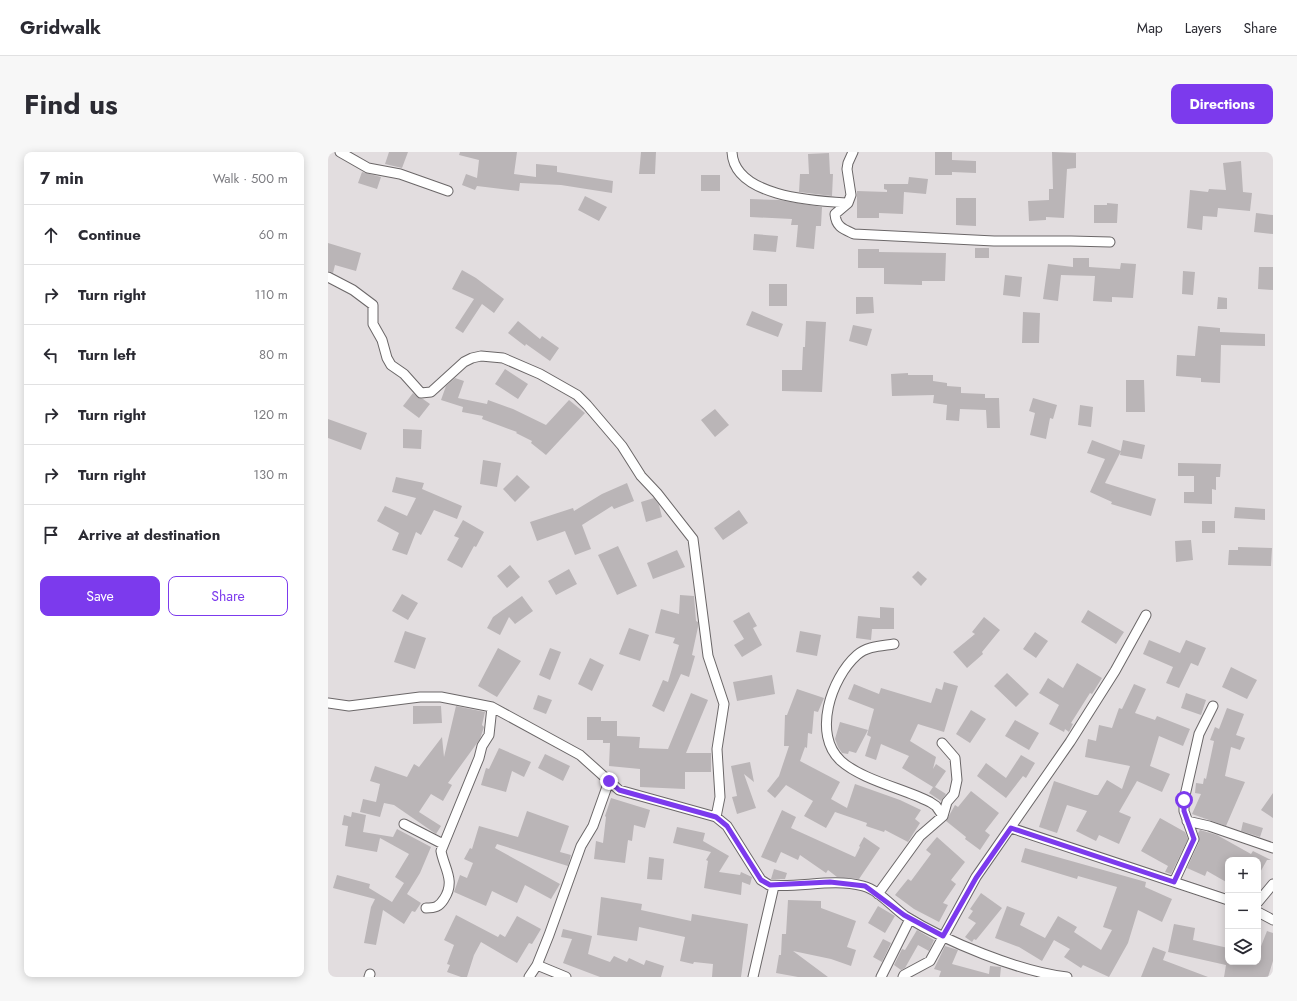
<!DOCTYPE html>
<meta charset="utf-8">
<style>
:root{--surface:#fff;--page:#f7f7f7;--text:#2b2b33;--muted:#7c7c81;--line:#e1e1e2;--accent:#7c3aed}
body{margin:0;font-family:Jost,sans-serif;background:var(--page);color:var(--text)}
.controls{position:absolute;right:12px;bottom:12px;display:grid;overflow:hidden;border-radius:8px;box-shadow:0 2px 10px #0003}
.controls button{width:36px;height:36px;display:grid;place-items:center;padding:0;border:0;border-bottom:1px solid var(--line);background:var(--surface);color:var(--text);font:20px sans-serif}
.stop{position:absolute;width:12px;height:12px;margin:-9px;border:3px solid #7c3aed;border-radius:50%;background:#fff}
.stop.end{background:#7c3aed;border-color:#fff;box-shadow:0 1px 4px #0008}
.list{margin:0;padding:0;list-style:none}
h2{display:flex;justify-content:space-between;align-items:center;height:52px;margin:0;padding:0 16px;font-size:17px}
h2 small{font-size:13px;font-weight:400;color:var(--muted)}
.list li{display:grid;grid-template-columns:26px 1fr auto;gap:12px;align-items:center;box-sizing:border-box;height:60px;padding:0 16px;border-top:1px solid var(--line)}
.list b{display:block;font-size:15px;white-space:nowrap}
.list em{font-size:13px;font-style:normal;color:var(--muted)}
.actions{display:flex;gap:8px;padding:12px 16px}
.actions a{flex:1;padding:9px 0;border:1px solid var(--accent);border-radius:8px;text-align:center;font-size:14px;color:var(--accent)}
.actions .main{background:var(--accent);color:#fff}
.icon{flex:none;width:22px;height:22px;fill:none;stroke:currentColor;stroke-width:2;stroke-linecap:round;stroke-linejoin:round}
.map{position:relative;flex:none;width:945px;height:825px;overflow:hidden;border-radius:8px}
header{display:flex;align-items:center;gap:24px;box-sizing:border-box;height:56px;padding:0 20px;background:var(--surface);border-bottom:1px solid var(--line)}
header strong{font-size:19px}
nav{display:flex;gap:22px;margin-inline-start:auto;font-size:14px}
.intro{display:flex;align-items:center;justify-content:space-between;box-sizing:border-box;height:96px;padding:0 24px}
h1{margin:0;font-size:28px}
.button{padding:10px 18px;border-radius:8px;background:var(--accent);color:#fff;font-size:14px;font-weight:700}
main{display:flex;gap:24px;padding:0 24px}
aside{flex:1;background:var(--surface);border-radius:8px;box-shadow:0 2px 10px #0003}
.map>svg:first-child{display:block}
.building{fill:#bab5b7}
.lines{fill:none;stroke-linecap:round;stroke-linejoin:round}
.street-casing{stroke:#6b6768;stroke-width:11}
.street{stroke:#fff;stroke-width:9}
.route{stroke:#7c3aed;stroke-width:5}
</style>
<header>
<strong>Gridwalk</strong>
<nav><a>Map</a><a>Layers</a><a>Share</a></nav>
</header>
<div class="intro"><h1>Find us</h1><a class="button">Directions</a></div>
<main>
<aside>
<h2>7 min<small>Walk · 500 m</small></h2>
<ul class="list">
<li><svg class="icon" aria-label="ahead" viewBox="0 0 24 24"><path d="M12 20V5M6 11l6-6 6 6"/></svg><div><b>Continue</b></div><em>60 m</em></li>
<li><svg class="icon" aria-label="right" viewBox="0 0 24 24"><path d="M7 20v-9h11M14 6l5 5-5 5"/></svg><div><b>Turn right</b></div><em>110 m</em></li>
<li><svg class="icon" aria-label="left" viewBox="0 0 24 24"><path d="M17 20v-9H6M10 6l-5 5 5 5"/></svg><div><b>Turn left</b></div><em>80 m</em></li>
<li><svg class="icon" aria-label="right" viewBox="0 0 24 24"><path d="M7 20v-9h11M14 6l5 5-5 5"/></svg><div><b>Turn right</b></div><em>120 m</em></li>
<li><svg class="icon" aria-label="right" viewBox="0 0 24 24"><path d="M7 20v-9h11M14 6l5 5-5 5"/></svg><div><b>Turn right</b></div><em>130 m</em></li>
<li><svg class="icon" aria-label="arrive" viewBox="0 0 24 24"><path d="M6 21V4h12l-3 4 3 4H6"/></svg><div><b>Arrive at destination</b></div></li>
</ul>
<div class="actions"><a class="main">Save</a><a>Share</a></div>
</aside>
<div class="map">
<svg width="945" height="825" viewBox="0 0 945 825">
<rect width="100%" height="100%" fill="#e2dddf"/>
<path class="building" d="M61,0H80L74,16L57,12Z
M132,0H189L186,22L208,25V12L229,14V20L285,29L284,41L233,33L192,31L191,39L149,34L147,38L134,33L138,22L149,26L151,8L131,3Z
M313,0H328L327,22H311Z
M607,0H624V8L648,9V21L624,20V23H607Z
M724,0L748,1V16L739,17L736,66L718,65V68L701,69L700,49L721,48V37H725Z
M501,1L502,22H505L504,44L471,40L472,22H481L480,2Z
M913,9L915,40L924,41L922,59L890,56L889,65L875,64L874,78L859,76L862,38L880,40L881,37L898,38L895,11Z
M34,20L53,25L49,37L30,31Z
M373,23H392V39H373Z
M581,25L600,27L598,42L576,40L575,62L551,61V66H529V39L559,40V38L556,37V32H580Z
M257,44L279,55L271,69L250,58Z
M628,46H648V74L628,73Z
M422,47L451,48L494,55L493,74H488L486,97L468,95L470,73H463L464,67L422,65Z
M779,51L790,52L789,71H766V53H779Z
M928,61L945,63V82L926,80Z
M426,82L450,84L448,100L425,98Z
M0,91L33,101L28,119L7,113L5,121L0,119Z
M647,96H661V106H647Z
M530,97H551V100L618,101L617,129H594V133L556,132V116H530Z
M745,106H761V115L792,117L793,111L808,112L805,146L784,145V150L765,149L767,124L733,123L730,149L715,147L720,112L745,115Z
M931,115H945V138L930,137Z
M134,118L148,126L176,147L166,161L154,152L135,181L127,176L146,147L124,137Z
M855,119L867,120L865,143L854,142Z
M677,123L694,125L692,145L675,143Z
M441,132H459V154H441Z
M528,145H545L546,161L528,162Z
M890,145L899,146V157H889Z
M424,159L455,172L450,185L418,173Z
M695,160L712,161L711,191H694Z
M190,169L212,187L214,184L231,196L222,209L198,192L197,194L180,181Z
M478,169L498,170L494,240L454,239V218H474L475,195H477Z
M525,173L544,177L539,194L521,189Z
M870,174L892,176V180L937,182V194L893,193L892,231L873,230V226L848,224L849,203L867,204Z
M177,217L200,232L190,247L167,232Z
M580,221V223H605V229L619,231V234L633,235V241L657,242V246H671L672,276H659L658,258L632,257L631,269L618,268L619,253L605,251L606,243L564,244L563,222Z
M127,226L136,229L130,246L159,252L160,248L185,257L218,273L241,248L257,261L218,303L203,291L204,289L188,281L189,280L154,267L155,264L134,260L135,255L113,248L118,234Z
M798,228H816L817,260H798Z
M85,241L91,246L95,247L102,252L91,266L75,254Z
M705,246L729,253L725,267L722,266L718,287L702,283L707,261L701,259Z
M752,253L765,255L763,275L750,273Z
M387,257L401,273L387,285L373,268Z
M0,267L39,281L33,298L0,286Z
M75,277L94,278L93,297L75,296Z
M764,288L793,299L777,331L828,347L823,364L783,352L784,350L762,340L777,307L759,301Z
M795,288L817,293L814,307L792,303Z
M155,308L173,311L169,335L152,332Z
M850,311L893,312L892,325H888V338L884,337V352L856,351V340H866V324H850Z
M189,323L202,335L187,350L175,337Z
M68,325L96,331L94,337L134,354L129,367L106,358L93,383L88,380L79,403L64,398L71,381L49,369L57,354L79,364L88,346L64,340Z
M299,331L306,349L286,357L284,354L254,373L263,397L247,403L237,379L209,389L202,370L245,356L246,359L274,342Z
M326,346L331,353L334,365L318,370L313,350Z
M907,355L937,357V368L906,366Z
M411,358L420,371L395,388L386,376Z
M135,368L156,380L148,395L146,394L134,416L119,408L131,386L126,384Z
M874,369H887V381H874Z
M863,388L865,408L848,410L847,389Z
M290,394L309,434L289,443L270,403Z
M910,395L944,396L943,414L900,413L901,398H910Z
M349,398L357,415L325,427L319,411Z
M182,413L192,425L179,436L169,424Z
M241,417L249,432L228,443L220,429Z
M590,419L599,427L593,434L584,425Z
M74,442L90,451L80,468L64,459Z
M352,443L366,444L368,469L370,470V475L364,503L367,504L361,525L353,522L336,560L324,554L335,528L340,530L351,493L345,491L347,486L327,481L333,457L351,462Z
M194,444L205,459L187,472L181,465L172,483L159,476L165,465Z
M552,455L566,456V477H544L543,488L528,486L530,464L552,466Z
M760,458L796,480L788,492L753,470Z
M421,460L429,474L425,476L434,493L414,505L406,493L416,487L405,469Z
M656,465L672,478L654,500L655,502L639,516L625,500L647,482L644,480Z
M301,476L321,483L312,509L291,502Z
M77,479L98,486L87,517L66,510Z
M472,479L493,483L489,504L468,500Z
M707,480L720,489L708,506L695,497Z
M821,488L852,501L858,488L878,496L870,514L863,511L851,536L838,531L845,515L815,502Z
M170,496L193,509L169,545L150,534Z
M222,496L233,500L222,528L211,523Z
M262,506L276,513L264,539L250,532Z
M749,511L774,526L764,542L762,541L743,571L745,572L741,580L737,577L736,580L721,572L731,553L711,541L720,526L735,536Z
M903,515L929,528L919,547L894,535Z
M679,521L701,542L688,555L666,534Z
M444,523L447,542L409,549L405,530Z
M616,530L630,534L616,580L590,572L582,589L608,605L605,617L608,612L618,619L607,635L618,642L613,649L601,641L605,635L574,616L581,604L553,592L548,608L537,604L543,585L539,583L546,557L520,547L526,532L551,542L553,536L603,551L608,536L614,538Z
M806,532L818,537L807,561L827,568L829,564L862,577L855,594L831,584L822,614L842,622L834,640L809,629L791,660L803,665L791,692L771,683L768,689L748,679L759,659L739,653L729,681L711,675L726,629L767,643H770L779,628L794,637L802,614L757,605L760,587L768,589L771,573L784,576L791,556L794,557Z
M469,537L496,546L490,560L486,559L484,582L480,581L479,596L477,595L472,609L512,630L503,647L519,656L527,632L572,648L593,658L587,667L592,671L580,690L557,678L556,680L538,674L539,671L507,660L498,676L476,664L485,649L458,633L447,646L439,639L451,624L461,594H456L457,563H459Z
M363,541L380,548L358,601H383V620H357V637L312,635V617L281,614L282,591H275V588H259V565H273V569H289V584L312,585L311,596L340,597Z
M858,541L878,548L873,563L853,556Z
M210,543L224,548L218,562L205,557Z
M85,554H113L114,571L85,572Z
M128,554L157,560L154,573L156,575L152,587L120,631L124,633L115,649L103,642L91,660L113,674L108,682L66,653L56,651L52,665L32,660L35,647L48,650L52,632L42,629L47,614L79,625L86,612L91,615L114,585L116,605Z
M899,556L916,562L908,583L917,586L912,598L903,595L897,624L917,630L898,674L864,662L873,642L867,641L868,631L875,632L876,626L878,627L886,589L882,588L887,575L891,577Z
M643,558L658,567L642,591L628,582Z
M687,568L711,581L701,598L677,584Z
M512,570L540,578L528,601L521,599L520,602L514,601L510,595L507,587Z
M171,596L203,610L196,625L184,619L178,640L153,633L158,616L161,617Z
M217,602L242,614L235,629L210,616Z
M693,603L707,611L698,626L695,624L678,646L649,624L658,611L678,626Z
M422,610L426,630L416,622L428,656L409,662L404,645L409,644L403,614Z
M643,639L671,661L657,679L662,683L652,698L637,687L638,685L618,669L627,653L630,655Z
M945,641V666L933,658Z
M283,646L322,658L317,676L306,673L304,689L300,688L297,711L266,707L268,689L275,691L278,665L277,664Z
M454,658L468,665L463,676L527,705L532,695L531,694L536,685L552,696L531,727L509,725L500,718L498,721L472,703L470,708L453,700L448,711L433,705Z
M199,659L241,674L232,700L243,703L240,714L169,692L167,696L232,732L223,747L197,733L189,751L164,739L158,754L126,740L132,723L139,726L145,711L136,707L142,696L144,697L151,674L190,685Z
M24,660L38,663L35,680L65,685L69,677L103,695L92,721L79,742L93,751L87,760L84,759L76,772L55,758L48,793L36,791L43,755L47,747L5,736L9,723L42,732L41,736L64,750L76,731L67,725L81,702L52,686L49,700L17,694L20,674L14,673L16,663L23,665Z
M832,666L857,680L860,687L843,722L837,720L840,714L813,699Z
M915,670L935,676L932,685L913,679Z
M349,675L377,681L375,689L401,704L391,720L412,723L413,720L424,725L422,733L414,730L413,743L376,736L380,709L378,708L383,700L345,691Z
M872,678L889,683L923,702L925,699L943,708H939L930,724V708H900V731L879,719L877,724L859,716L871,690L870,681Z
M609,685L637,710L623,728L628,732L615,751L620,753L611,770L586,757L567,743L580,727L583,729L603,702L598,698Z
M697,696L818,730L817,735L844,747L834,770L810,758L800,791L781,825L755,813L753,816L736,805L742,797L726,788L714,809L691,795L667,786L679,754L697,761L692,773L717,786L730,764L749,775L746,780L773,798L784,778L775,775L789,735L750,724L749,727L693,710Z
M321,705L336,707L334,728L319,727Z
M446,717L459,721L457,727H443Z
M653,741L674,756L648,788L646,787L644,790L637,785L648,771L640,766L645,759L642,757Z
M273,745L314,752L313,758L363,769L364,762L420,772L413,825H384L385,812L366,810L365,812L352,809L357,785L311,775L309,789L269,783Z
M460,748L493,749V756L528,769L519,795L528,798L523,814L503,807L465,799L500,825H470L448,821L451,803H453L454,782H458Z
M550,754L567,764L557,781L540,771Z
M128,763L170,785L172,782L177,785L189,764L213,777L204,792L201,791L189,811L153,790L146,803L139,825H133L119,820L122,813L119,812L126,793L116,788Z
M846,772L867,776L865,788L900,796V810H930V802L939,779L945,781V809L940,825H896L898,813L840,800Z
M235,777L264,784L260,802L282,810L286,804L299,810L301,806L316,813L318,808L336,814L333,825H272L235,811L244,787L233,785Z
M589,778L606,788L601,799L590,793L577,816L573,818L566,813L574,797L577,798Z
M555,787L563,791L554,810L545,805Z
M617,794L630,798L624,812L661,822L662,814L673,815L672,825H611L613,819L606,817Z
M825,795L838,800L835,808L880,825H813Z"/>
<g class="lines">
<g class="street-casing">
<path id="street" d="M12,0L40,16L72,22L120,39
M404,0C406,45 487,49 520,51
M525,0L520,11L519,17L523,43L520,51L507,62C508,75 515,77 526,82L666,89H743L782,90
M0,125L25,138L45,153V172L54,188L59,206L63,213L76,222L93,241L103,240L136,210L144,206L153,204L175,206L212,222L249,243L259,253L294,294L313,324L329,341L365,387L380,504L396,552L389,597L392,645L388,665
M566,492C553,494 539,494 529,503C503,526 484,583 513,609C534,628 577,637 602,650L608,654L615,664
M0,551L21,554L92,545H113L164,555L252,603L291,638L388,665L399,674L433,728L441,733C473,736 504,726 535,734C551,738 564,755 577,764C617,789 692,820 739,825
M859,669L881,674L945,696
M76,672L115,692
M683,676L900,748
M846,730L866,687L856,659V648L871,582L885,554
M550,742L592,684L615,664L619,650L626,642L629,628L627,606L614,591
M930,750L945,732
M98,756C107,756 111,755 116,747C128,729 116,716 113,699L151,606L154,594L161,583L164,555
M930,760L945,768
M209,813L238,825
M41,825L42,822
M201,825L209,813L221,783L253,694L265,674L281,629
M425,825L446,734
M553,825L582,767
M575,825L576,823L602,809L648,725L742,590L787,519L818,463"/>
</g>
<use href="#street" class="street"/>
</g>
<g class="lines">
<path class="route" d="M281,629L291,638L388,665L399,674L433,728L442,733L502,730L537,734L576,763L615,784L648,726L683,676L846,730L866,687L856,659V648"/>
</g>
</svg>
<div class="controls">
<button>+</button>
<button>−</button>
<button><svg class="icon" aria-label="layers" viewBox="0 0 24 24"><path d="M12 4l9 5-9 5-9-5zM3 14l9 5 9-5"/></svg></button>
</div>
<div class="stop" style="left:856px;top:648px"></div>
<div class="stop end" style="left:281px;top:629px"></div>
</div>
</main>
